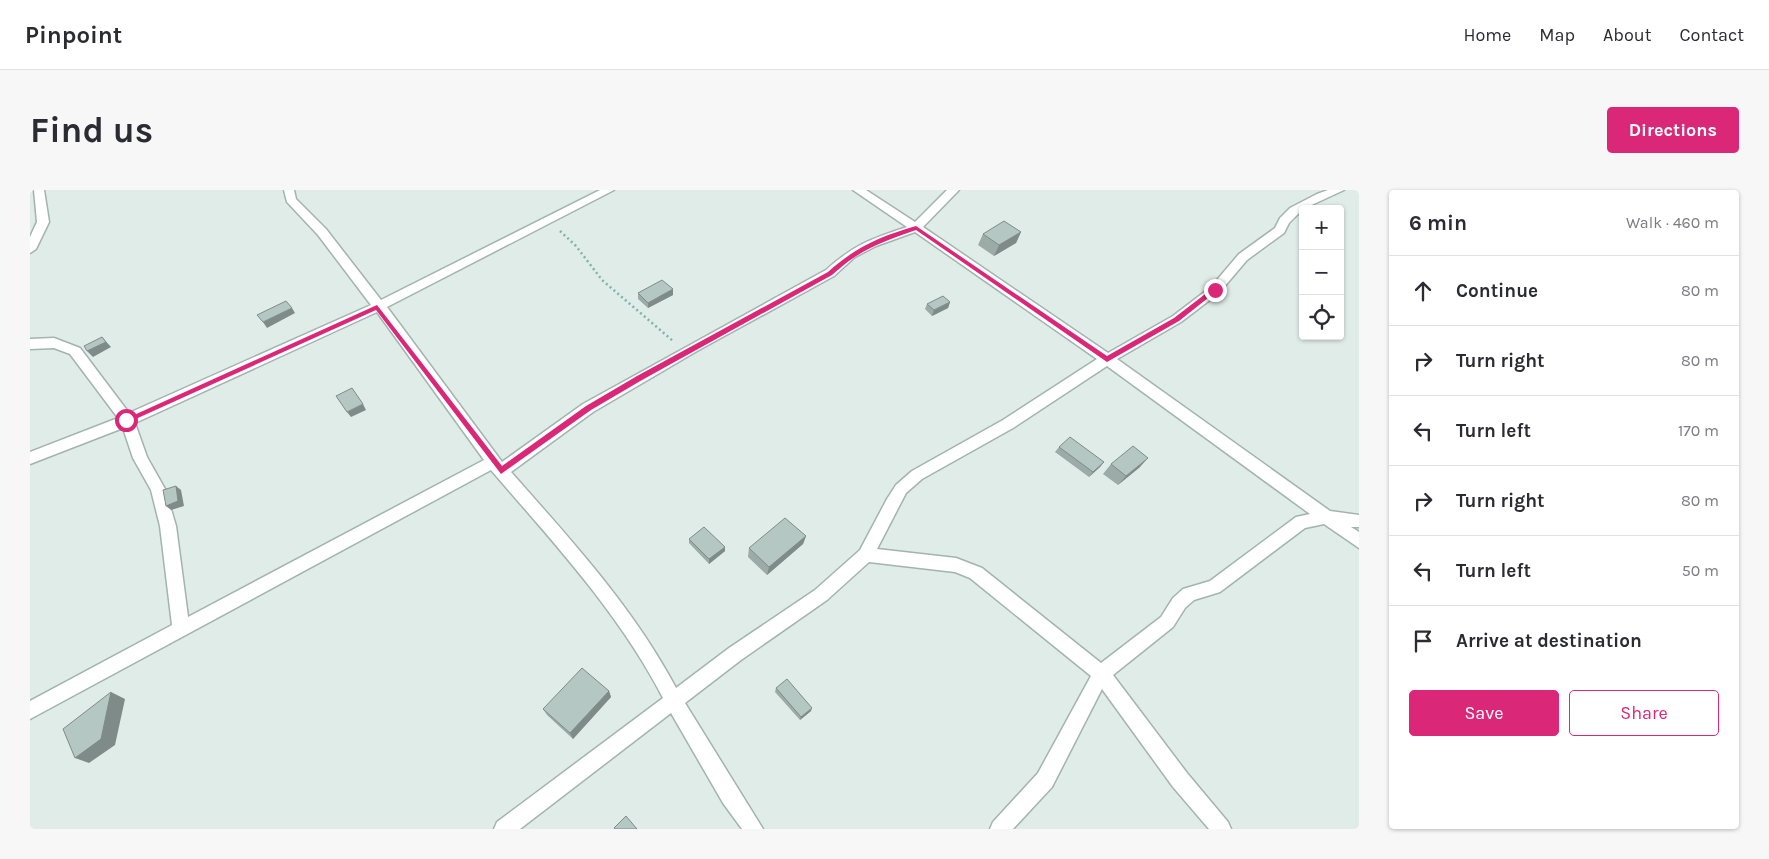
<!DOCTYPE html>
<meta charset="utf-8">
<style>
:root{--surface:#fff;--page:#f7f7f7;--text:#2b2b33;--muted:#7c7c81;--line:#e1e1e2;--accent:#db2777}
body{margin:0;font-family:Karla,sans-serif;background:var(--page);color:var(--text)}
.controls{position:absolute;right:15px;top:15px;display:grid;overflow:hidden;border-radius:5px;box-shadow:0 1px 4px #0004}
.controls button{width:45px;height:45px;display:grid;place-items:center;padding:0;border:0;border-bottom:1px solid var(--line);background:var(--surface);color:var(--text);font:25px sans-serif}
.stop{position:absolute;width:15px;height:15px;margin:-11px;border:4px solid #db2777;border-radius:50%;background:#fff}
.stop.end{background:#db2777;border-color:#fff;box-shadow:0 1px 5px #0008}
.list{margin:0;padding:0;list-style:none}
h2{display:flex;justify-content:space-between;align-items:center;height:65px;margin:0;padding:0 20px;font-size:21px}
h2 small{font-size:16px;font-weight:400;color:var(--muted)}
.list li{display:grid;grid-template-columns:32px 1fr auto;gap:15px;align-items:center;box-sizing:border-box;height:70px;padding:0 20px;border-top:1px solid var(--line)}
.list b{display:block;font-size:19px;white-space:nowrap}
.list em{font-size:16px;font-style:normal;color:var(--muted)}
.actions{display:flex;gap:10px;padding:15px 20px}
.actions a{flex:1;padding:11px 0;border:1px solid var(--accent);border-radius:5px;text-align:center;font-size:18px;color:var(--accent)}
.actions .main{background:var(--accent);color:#fff}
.icon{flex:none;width:28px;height:28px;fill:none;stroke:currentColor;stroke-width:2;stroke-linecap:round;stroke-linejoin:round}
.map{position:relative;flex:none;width:1329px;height:639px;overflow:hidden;border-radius:5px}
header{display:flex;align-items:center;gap:30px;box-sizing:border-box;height:70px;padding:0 25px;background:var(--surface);border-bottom:1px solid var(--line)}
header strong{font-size:24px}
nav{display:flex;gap:28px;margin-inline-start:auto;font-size:18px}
.intro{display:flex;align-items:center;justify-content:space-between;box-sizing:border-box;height:120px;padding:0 30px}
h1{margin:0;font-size:35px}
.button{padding:12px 22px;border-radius:5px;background:var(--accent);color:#fff;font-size:18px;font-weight:700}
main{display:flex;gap:30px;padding:0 30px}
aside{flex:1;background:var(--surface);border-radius:5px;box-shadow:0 1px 4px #0004}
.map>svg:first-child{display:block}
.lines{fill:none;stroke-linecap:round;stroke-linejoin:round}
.street-casing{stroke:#a2b4b0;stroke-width:3}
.path{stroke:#7eb3a8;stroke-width:2.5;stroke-dasharray:2 3;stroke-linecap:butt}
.street{fill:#fff;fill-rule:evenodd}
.wall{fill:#9caba7}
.shaded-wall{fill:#7f8b88}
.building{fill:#b5c7c2;stroke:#7f8b88}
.route{fill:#db2777}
</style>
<header>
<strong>Pinpoint</strong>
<nav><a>Home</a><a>Map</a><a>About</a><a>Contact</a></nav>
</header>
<div class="intro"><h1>Find us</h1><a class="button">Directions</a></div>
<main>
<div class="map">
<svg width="1329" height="639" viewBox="0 0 1329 639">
<rect width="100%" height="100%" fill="#e0ece8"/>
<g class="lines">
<g class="street-casing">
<path id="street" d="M4,0H14L19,32L6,59L0,63V47L7,32Z
M254,0H264L266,9L296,39L351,110L570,0H584L357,117L472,272L553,214L796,80C825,54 841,49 877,37L823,0H836L885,32L917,0H929L893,37L1078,163L1143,126L1181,97L1209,64L1245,38L1250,28L1260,18L1287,4L1298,0H1314L1273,19L1259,33L1254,43L1217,70L1189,103L1151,132L1087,169L1300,321L1329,325V337H1321L1329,342V358L1294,334L1275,338L1190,402L1164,410L1155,418L1143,437L1083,485L1157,583L1198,632L1201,639H1179L1143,597L1072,499L1022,597L983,639H960L963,632L1008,583L1061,486L940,388L925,382L839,372L797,410L711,470L655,513L733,639H712L693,613L641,523L490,639H464L467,632L633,508C589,423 523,352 461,280L0,529V511L142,435L130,336L121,300L103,268L93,238L0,274V262L88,228L40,164L24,158L0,159V149L24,148L50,158L99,223L341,115L288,45L257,12ZM885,42L1067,169L973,230L882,281L866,295L857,309L830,360L785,400L699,458L646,498C603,417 541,350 481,282L563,222L667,161L804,86L825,67L846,56ZM347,122L454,270L158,427L146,336L135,299L117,267L105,233ZM1077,176L1280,324L1266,327L1180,391L1153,399L1143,408L1131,427L1071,473L952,378L926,368L847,359L876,303L892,289L983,238Z"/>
</g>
<path class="path" d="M530,41L546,56L572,90L643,151"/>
<use href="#street" class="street"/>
</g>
<path class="wall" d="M991,42L986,53L964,66L948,55L953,44Z
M608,103L643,105L618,118L608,109Z
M920,112L918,118L902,126L895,119L897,114Z
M1029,257L1074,272L1070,277L1059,287L1025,262Z
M1081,274L1110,277L1088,295L1073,284Z
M776,346L773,354L737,385L718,367L719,358Z
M659,349L695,361L679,374L659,353Z
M746,498L781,521L770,530L745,502Z
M579,501L581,507L543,549L517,525L513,519Z"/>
<path class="shaded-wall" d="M991,42L986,53L964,66L969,55Z
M643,99V105L618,118V113Z
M920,112L918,118L902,126L904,120Z
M262,118L265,123L237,138L233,132Z
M72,147L81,157L63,167L57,161Z
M333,214L336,220L321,227L317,222Z
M1118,268L1110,277L1088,295L1096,286Z
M1074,272L1070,277L1059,287L1063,282Z
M146,296L151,300L154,316L141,320L136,316Z
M776,346L773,354L737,385L739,377Z
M695,357V361L679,374V369Z
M579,501L581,507L543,549L540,543Z
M81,502L95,509L85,555L59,573L45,568Z
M782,518L781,521L770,530L771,527Z"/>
<path class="building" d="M974,31L991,42L969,55L953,44Z
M632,90L643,99L618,113L608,103Z
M913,106L920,112L904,120L897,114Z
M256,111L262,118L233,132L227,125Z
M72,147L76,152L57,161L54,156Z
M322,198L333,214L317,222L306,206Z
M1040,247L1074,272L1063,282L1029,257Z
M1103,256L1118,268L1096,286L1081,274Z
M146,296L148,311L136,316L133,300Z
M755,328L776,346L739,377L719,358Z
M674,337L695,357L679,369L659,349Z
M552,478L579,501L540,543L513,519Z
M757,489L782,518L771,527L746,498Z
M81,502L71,549L45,568L33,539Z
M596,626L607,639H585L584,638Z"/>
<path class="route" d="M886,36L1077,166L1144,128L1183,98L1188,100L1149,131L1077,172L886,40C849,53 831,59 802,85L612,190L561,220L471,284L346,120L99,232L93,230L347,115L472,276L556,216L607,186L798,82C827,56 849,47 886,36Z"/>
</svg>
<div class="controls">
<button>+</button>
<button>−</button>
<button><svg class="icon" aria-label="locate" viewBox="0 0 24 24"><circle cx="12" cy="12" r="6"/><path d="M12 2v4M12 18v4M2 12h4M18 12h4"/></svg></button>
</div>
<div class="stop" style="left:96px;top:230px"></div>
<div class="stop end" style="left:1185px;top:100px"></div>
</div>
<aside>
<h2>6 min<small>Walk · 460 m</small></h2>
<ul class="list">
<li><svg class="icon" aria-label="ahead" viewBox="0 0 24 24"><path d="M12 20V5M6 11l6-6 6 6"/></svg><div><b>Continue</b></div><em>80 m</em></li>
<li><svg class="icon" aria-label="right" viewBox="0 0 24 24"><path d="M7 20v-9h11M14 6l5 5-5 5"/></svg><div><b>Turn right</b></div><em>80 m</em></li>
<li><svg class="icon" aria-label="left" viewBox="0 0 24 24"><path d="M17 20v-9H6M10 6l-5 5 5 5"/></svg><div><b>Turn left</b></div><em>170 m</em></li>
<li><svg class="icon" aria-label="right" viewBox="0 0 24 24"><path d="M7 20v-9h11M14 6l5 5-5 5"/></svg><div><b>Turn right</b></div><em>80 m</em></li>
<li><svg class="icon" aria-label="left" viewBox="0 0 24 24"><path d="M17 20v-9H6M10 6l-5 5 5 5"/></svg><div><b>Turn left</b></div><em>50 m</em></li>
<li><svg class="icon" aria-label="arrive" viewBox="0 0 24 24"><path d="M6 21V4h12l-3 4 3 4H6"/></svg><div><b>Arrive at destination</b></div></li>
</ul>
<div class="actions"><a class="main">Save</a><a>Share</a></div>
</aside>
</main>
